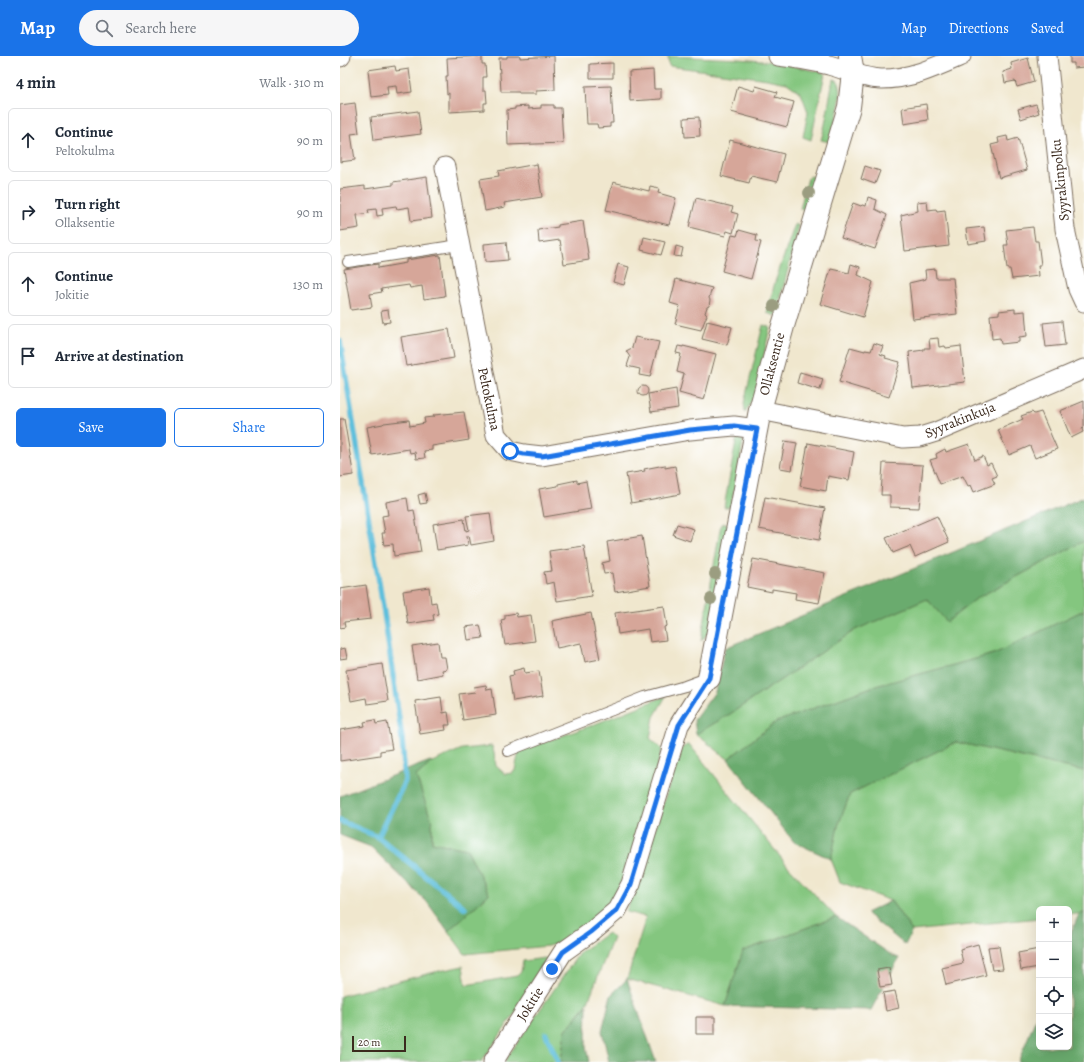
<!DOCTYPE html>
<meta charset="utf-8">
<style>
:root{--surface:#fff;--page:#f6f6f7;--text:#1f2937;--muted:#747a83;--line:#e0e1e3;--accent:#1a73e8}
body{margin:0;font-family:Alegreya,serif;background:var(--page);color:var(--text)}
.controls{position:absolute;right:12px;bottom:12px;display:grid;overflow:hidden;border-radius:6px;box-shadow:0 4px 16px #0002}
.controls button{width:36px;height:36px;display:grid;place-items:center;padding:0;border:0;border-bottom:1px solid var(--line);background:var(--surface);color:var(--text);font:20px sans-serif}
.scale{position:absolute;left:12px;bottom:10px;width:54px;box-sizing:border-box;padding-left:4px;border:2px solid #3b2a1e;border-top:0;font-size:11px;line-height:14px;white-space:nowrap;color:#3b2a1e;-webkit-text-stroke:3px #fff;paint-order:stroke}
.stop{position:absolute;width:12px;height:12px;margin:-9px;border:3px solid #1a73e8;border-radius:50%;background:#fff}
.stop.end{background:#1a73e8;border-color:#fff;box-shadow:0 1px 4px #0008}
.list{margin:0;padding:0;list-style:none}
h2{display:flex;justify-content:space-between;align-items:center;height:52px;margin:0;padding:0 16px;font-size:17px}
h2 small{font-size:13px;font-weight:400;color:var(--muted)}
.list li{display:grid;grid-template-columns:26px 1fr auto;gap:12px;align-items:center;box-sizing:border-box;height:64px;margin:0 8px 8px;padding:0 8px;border:1px solid var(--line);border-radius:6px}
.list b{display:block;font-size:15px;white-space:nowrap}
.list p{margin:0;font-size:13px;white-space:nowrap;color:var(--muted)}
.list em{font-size:13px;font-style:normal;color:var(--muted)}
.actions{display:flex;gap:8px;padding:12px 16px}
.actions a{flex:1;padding:9px 0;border:1px solid var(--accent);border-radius:6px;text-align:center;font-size:14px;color:var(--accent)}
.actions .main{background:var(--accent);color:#fff}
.icon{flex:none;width:22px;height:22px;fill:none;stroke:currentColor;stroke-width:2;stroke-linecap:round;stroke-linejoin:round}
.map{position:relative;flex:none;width:744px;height:1006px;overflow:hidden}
header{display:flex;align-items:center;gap:24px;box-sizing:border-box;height:56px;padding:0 20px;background:var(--accent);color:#fff}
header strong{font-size:19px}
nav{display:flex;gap:22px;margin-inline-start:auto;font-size:14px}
.search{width:280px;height:36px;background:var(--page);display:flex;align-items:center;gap:10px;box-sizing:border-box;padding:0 14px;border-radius:22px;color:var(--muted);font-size:15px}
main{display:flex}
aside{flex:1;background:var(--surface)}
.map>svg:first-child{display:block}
.green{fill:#84c67f;stroke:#60784e}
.forest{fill:#6bab6e;stroke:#536a46}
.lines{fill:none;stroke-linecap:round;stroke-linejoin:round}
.stream{stroke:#5ebfdc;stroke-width:5.5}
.building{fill:#d6a699}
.service-casing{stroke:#7a6c5c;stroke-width:12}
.minor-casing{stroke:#7a6c5c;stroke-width:21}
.tertiary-casing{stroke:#7a6c5c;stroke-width:24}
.service{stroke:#fff;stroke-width:10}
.minor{stroke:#fff;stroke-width:19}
.tertiary{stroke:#fff;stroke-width:22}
.tree{fill:#9b9d80}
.route{stroke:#1a73e8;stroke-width:5}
.labels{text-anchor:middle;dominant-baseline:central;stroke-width:3;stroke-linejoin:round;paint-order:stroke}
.street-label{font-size:14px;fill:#3b2a1e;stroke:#fff}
</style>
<header>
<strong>Map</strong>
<div class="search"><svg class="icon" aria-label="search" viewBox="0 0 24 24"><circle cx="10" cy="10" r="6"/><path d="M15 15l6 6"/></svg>Search here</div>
<nav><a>Map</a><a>Directions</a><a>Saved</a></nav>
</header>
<main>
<aside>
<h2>4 min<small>Walk · 310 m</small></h2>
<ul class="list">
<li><svg class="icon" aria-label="ahead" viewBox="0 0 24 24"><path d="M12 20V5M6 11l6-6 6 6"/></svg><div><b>Continue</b><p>Peltokulma</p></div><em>90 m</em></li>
<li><svg class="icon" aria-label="right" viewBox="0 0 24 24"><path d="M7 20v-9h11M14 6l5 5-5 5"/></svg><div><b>Turn right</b><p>Ollaksentie</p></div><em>90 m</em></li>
<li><svg class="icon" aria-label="ahead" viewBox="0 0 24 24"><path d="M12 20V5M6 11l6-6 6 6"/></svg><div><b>Continue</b><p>Jokitie</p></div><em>130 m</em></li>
<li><svg class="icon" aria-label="arrive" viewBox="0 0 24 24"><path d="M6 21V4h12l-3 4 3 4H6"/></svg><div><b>Arrive at destination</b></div></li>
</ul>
<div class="actions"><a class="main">Save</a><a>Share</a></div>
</aside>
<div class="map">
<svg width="744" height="1006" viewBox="0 0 744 1006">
<rect width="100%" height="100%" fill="#fff"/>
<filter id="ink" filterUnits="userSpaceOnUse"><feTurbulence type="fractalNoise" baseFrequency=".025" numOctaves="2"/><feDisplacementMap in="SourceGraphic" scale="8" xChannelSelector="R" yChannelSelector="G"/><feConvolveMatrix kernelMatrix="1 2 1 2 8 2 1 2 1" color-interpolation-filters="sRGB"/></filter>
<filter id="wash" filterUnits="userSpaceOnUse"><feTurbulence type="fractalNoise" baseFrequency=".012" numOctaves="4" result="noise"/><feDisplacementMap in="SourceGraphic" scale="16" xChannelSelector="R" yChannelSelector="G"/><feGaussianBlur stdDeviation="0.9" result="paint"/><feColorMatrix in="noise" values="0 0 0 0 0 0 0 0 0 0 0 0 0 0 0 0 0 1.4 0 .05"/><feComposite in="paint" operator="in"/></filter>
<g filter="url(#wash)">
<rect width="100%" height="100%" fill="#f0e7ce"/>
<path class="green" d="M328,0L399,3L434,6L485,17L471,84L463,81L468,56L461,37L447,27L427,23L329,10Z
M493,23L497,24C507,34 493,73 489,86L481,84C487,64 489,43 493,23Z
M471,120L477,122L468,153L465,154L460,153L468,122Z
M455,168L459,170L436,260L427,257L435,226Z
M423,269L430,271L415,341L405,356L404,347Z
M397,380L404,381L391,451H384Z
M384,467L388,468L370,575L361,585L381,468Z
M744,485V554L654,598L532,631L436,666L388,703L356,678L390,658L515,574L587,543L607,565L637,542Z
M326,640L314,661L310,682L322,693L289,811L275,842L263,861L231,882L208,890L125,898L108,875L149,838L127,793L92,786V766L76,720L92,706L122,693L152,690L154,697L156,710L165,718L173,717L175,714L179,695L250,670Z
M616,686L744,715V857L729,859V853H699V862L572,875L551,845L500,826L491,803L498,770L510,738Z
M349,688L447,809L496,861L403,895L385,950L287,923L306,861L286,856L342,692Z
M268,877L273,882L247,948L225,975L221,1006H164L240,896Z
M205,902L209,907L196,928L141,1006H0V940L95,916L123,910L126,929L177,920L181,916L183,905Z"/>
<path class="forest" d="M744,441V485L637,542L607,566L587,543L515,574L390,658L356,678L354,664L375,636L385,592Z
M744,554V715L616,686L510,738L498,770L491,803L454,786L388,703L436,666L532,631L654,598Z
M90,705L92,706L76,720L92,766V786L127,793L149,838L108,875L87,846L31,791L0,779V740Z
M551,845L572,875L565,889L526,857Z
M744,857V1006H678L699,955V991H729V882L739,858Z
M496,861L553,900L559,902L531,954L385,950L403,895Z
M287,923L316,1006H269L262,975L271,939Z
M247,949L246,991L249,1006H221L225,975Z"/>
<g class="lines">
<path class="stream" d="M0,285L44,557L62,683L65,725L38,781
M0,765L38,781L125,852
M206,978L218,1006"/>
</g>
<g id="blocks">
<path class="building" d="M142,0V8H145L146,21H143V34H146L147,47H144V54L109,56V37L107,38L106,20H108L107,2Z
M167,0H180V2L214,0L215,34L196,35V38H179V36H161L159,2H167Z
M730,0H744V11L734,12V7H730Z
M688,2L694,26L677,31L675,25L665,27L663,16L672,13L671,7Z
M273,7V22H250V8Z
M55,10L56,15L69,13L72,36L57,38L56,30L47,31L48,39L31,41L28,14Z
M313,14L314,33H321V43L290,45L289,16Z
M271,30L273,67H270V71L258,72L257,68H247L245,31Z
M398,30L414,35L416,30L437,36L435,41L454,46L447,71L391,56Z
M15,47L19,77L11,78L15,104L0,106V49Z
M586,48L588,64L564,68L562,52Z
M696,48L699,57L681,63L678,53Z
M201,49H214V52H221L223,87L168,89L167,54L175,53V51L188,50V53L201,52Z
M78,55L81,78L34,84L31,61Z
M359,61L360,80L345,81L344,62Z
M667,80L668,85L678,82L687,114L659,122L651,89L659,87L658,82Z
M390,84L444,98L437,126L411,120L409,127L381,120Z
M197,108L202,141L164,147L165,151L145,155L140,123L159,120L158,115Z
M525,110L540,115L535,128L521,123Z
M87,121L92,162L71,165L69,151L57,153L56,150L42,152L43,159L37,160L36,153L28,154L29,157L17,159L19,172L0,175V133L25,130V133L53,129V126Z
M273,126L309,135L310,130L319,132L318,137L336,142L329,169L266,154Z
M528,141L537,144L535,153L547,159L535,193L501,182L513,147L521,150L522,149L526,150Z
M356,142L393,151L391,156L398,158L393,177L387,175L385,180L349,171Z
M587,145L588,154L596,153L597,155L605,154L609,190L565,195L561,159L578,155L577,146Z
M243,165L249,204L224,208L220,184L199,187L198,174L218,171V169Z
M644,171L646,185L628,188L626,173Z
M693,171L695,185H698L701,209H698L699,220L672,223L670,213H667L664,189H668L666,174Z
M399,174L417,179L416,185L421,186L411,223L382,215L392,179L397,180Z
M304,181L325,186L321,199L301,194Z
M166,186L168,204L145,206L144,188Z
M336,190L343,192L341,201L334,200Z
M100,199L105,240L84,243L82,230L70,232L69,229L41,233L42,236L30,238L32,251L11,254L4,213L38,208V212L66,207V204Z
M278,208L289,211L284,229L273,226Z
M511,208L520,211L518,219L533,226L523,261L480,248L491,213L509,217Z
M595,213L596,222H613L617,258L573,263L569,227L586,223L585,214Z
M336,223L372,232L369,242L370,244L369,250L367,251L365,257L367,259L361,274L335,268L340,250L330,247Z
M675,253V256L685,255L687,280L679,281V286L661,288L660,282L652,283L650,259L659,258V255Z
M48,254L50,266L43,267L41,255Z
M367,265L392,271L387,289L362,283Z
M722,265L725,289L706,291L703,267Z
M109,273L114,302L66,310L61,281Z
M295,281L319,286L310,321L299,319L300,313L287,310L290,301L286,295L292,292Z
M598,282L599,291L605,290L606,292L621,290L625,326L573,332L569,296L584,294V292H590L589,283Z
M534,287L543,290L540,298L546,300L545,302L560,306L549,341L499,326L510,291L525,295V294L531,295Z
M338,290L343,291V290L376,298L364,344L339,337L344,318L337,316L341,298L336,297Z
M460,316L483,323L480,334L457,327Z
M298 335a5 5 0 1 1 10 0a5 5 0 1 1-10 0Z
M336,333L338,352L311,356L308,338Z
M744,345V371L742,373L743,376L731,382L720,355Z
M124,356L129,384L92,390V394L84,395L85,402L76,403L75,396L70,397L69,393L32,399L27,371L43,368L44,367L69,364L70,370L85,367L84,362L93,361L94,359Z
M692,356L694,358L701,356L717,393L695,402L690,390L669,399L658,374L683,363L681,360Z
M0,363H4L13,416V419L0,421Z
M445,385L457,387L452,414L440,412Z
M468,387L514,396L509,424L488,420L486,435L460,430Z
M629,388L635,404L643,400L647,409L651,407L657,420L652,422L655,428L634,436L631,429L628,430L623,420L600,428L590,404L597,402L596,398L605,393L606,396Z
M543,407L583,409L579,452L550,451V439H541Z
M325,409V412L335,410L340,438L291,447L286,418L305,415L304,413Z
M237,424V427L246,425L251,453L204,461L199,433L218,430V428Z
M85,437L87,447L80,448L78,439Z
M425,441L485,452L479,484L419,473Z
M67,442L69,455L74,454L81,496L54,500L53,488L44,489L42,477H45L42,460L48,459L46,446Z
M150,457L154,485L131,489L129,480H127L128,489L97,494L93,468L124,463L126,475L129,474L126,460Z
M597,460L609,486L575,501L570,490L553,497L546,482Z
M337,468L354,473L350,485L333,479Z
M302,480L310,530L275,536L272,517L264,518L262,507L270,505L267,486Z
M244,490L252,540L217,545L214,526L206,528L204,516L212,515L209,495Z
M413,503L485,517L479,547L455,543L456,537L432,533V536L407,531Z
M26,529L31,563L4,566L5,571L0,572V533Z
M89,531L91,547L96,546L98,558L93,559L94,564L68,568L63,535Z
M324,550L327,570L324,571L326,584L310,586L308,573L278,578L275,557Z
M176,557L177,561L191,559L195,585L165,589L161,564L165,563V559Z
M251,557L260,603L245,606L241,587L217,592L212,565Z
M140,569L143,582L128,584L126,571Z
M98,586L100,601H105L107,613L102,614L103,618L77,623L72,590Z
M5,592L7,602L0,603V593Z
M42,608L48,645L27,648L26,642L11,645L6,614Z
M184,612L185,617L199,615L203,640L173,645L169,620L174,619L173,615Z
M146,629L147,634L152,633L156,659L123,664L119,638L135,636L134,631Z
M101,641L103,657L108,656L110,669H105L106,674L80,678L75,645Z
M35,664L36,668L47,666L52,693L40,695V699L0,705V674L25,670L24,666Z
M638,888L646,919L606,929L602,912L623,907L620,893Z
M659,890L663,913L652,914L648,891Z
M699,893V911L681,914L678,897Z
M549,912L552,929L540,931L537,914Z
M555,935L559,952L546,955L543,937Z
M356,961H375V978H356Z"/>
</g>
</g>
<g filter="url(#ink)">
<use href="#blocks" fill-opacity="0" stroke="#7a6c5c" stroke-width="1"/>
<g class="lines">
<g class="service-casing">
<path id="service" d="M8,206L119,189
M168,695L305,641L345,630L367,622"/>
</g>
<g class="minor-casing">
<path id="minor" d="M438,0C455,2 473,5 489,9C507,14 524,23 542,23C570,23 596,11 621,0
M707,0L725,173L738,233L744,246
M0,1L1,0
M105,111L156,379L170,395L184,398L202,400L350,374L394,370L417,373
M420,354L563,382L580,381L596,376L744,313
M153,1006L223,896L251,876L277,854L291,828L339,669L369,622"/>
</g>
<g class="tertiary-casing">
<path id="tertiary" d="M369,622L420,354L443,270L509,51L513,17L510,0"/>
</g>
<use href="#service" class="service"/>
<use href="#minor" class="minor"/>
<use href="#tertiary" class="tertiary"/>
</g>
<g class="tree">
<circle cx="469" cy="137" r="6"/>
<circle cx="434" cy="250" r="6"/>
<circle cx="375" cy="518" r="6"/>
<circle cx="371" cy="543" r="6"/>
</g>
</g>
<g class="lines" filter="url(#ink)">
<path class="route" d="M170,395L184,398L202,400L350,374L394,370L417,373L369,622L339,669L291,828L277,854L251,876L223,896L212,913"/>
</g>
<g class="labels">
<g class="street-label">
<text transform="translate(720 124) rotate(-96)">Syyrakinpolku</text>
<text transform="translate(432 308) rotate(-75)">Ollaksentie</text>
<text transform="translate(149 343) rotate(78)">Peltokulma</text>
<text transform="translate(620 364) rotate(-22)">Syyrakinkuja</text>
<text transform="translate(190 948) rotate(-58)">Jokitie</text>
</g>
</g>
</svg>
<div class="controls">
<button>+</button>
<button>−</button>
<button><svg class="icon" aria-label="locate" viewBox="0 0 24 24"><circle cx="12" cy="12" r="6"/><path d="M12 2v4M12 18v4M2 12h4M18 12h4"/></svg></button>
<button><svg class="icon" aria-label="layers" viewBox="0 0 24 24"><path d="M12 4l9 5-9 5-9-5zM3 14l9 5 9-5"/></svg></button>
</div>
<div class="scale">20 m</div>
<div class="stop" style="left:170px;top:395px"></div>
<div class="stop end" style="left:212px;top:913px"></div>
</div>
</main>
